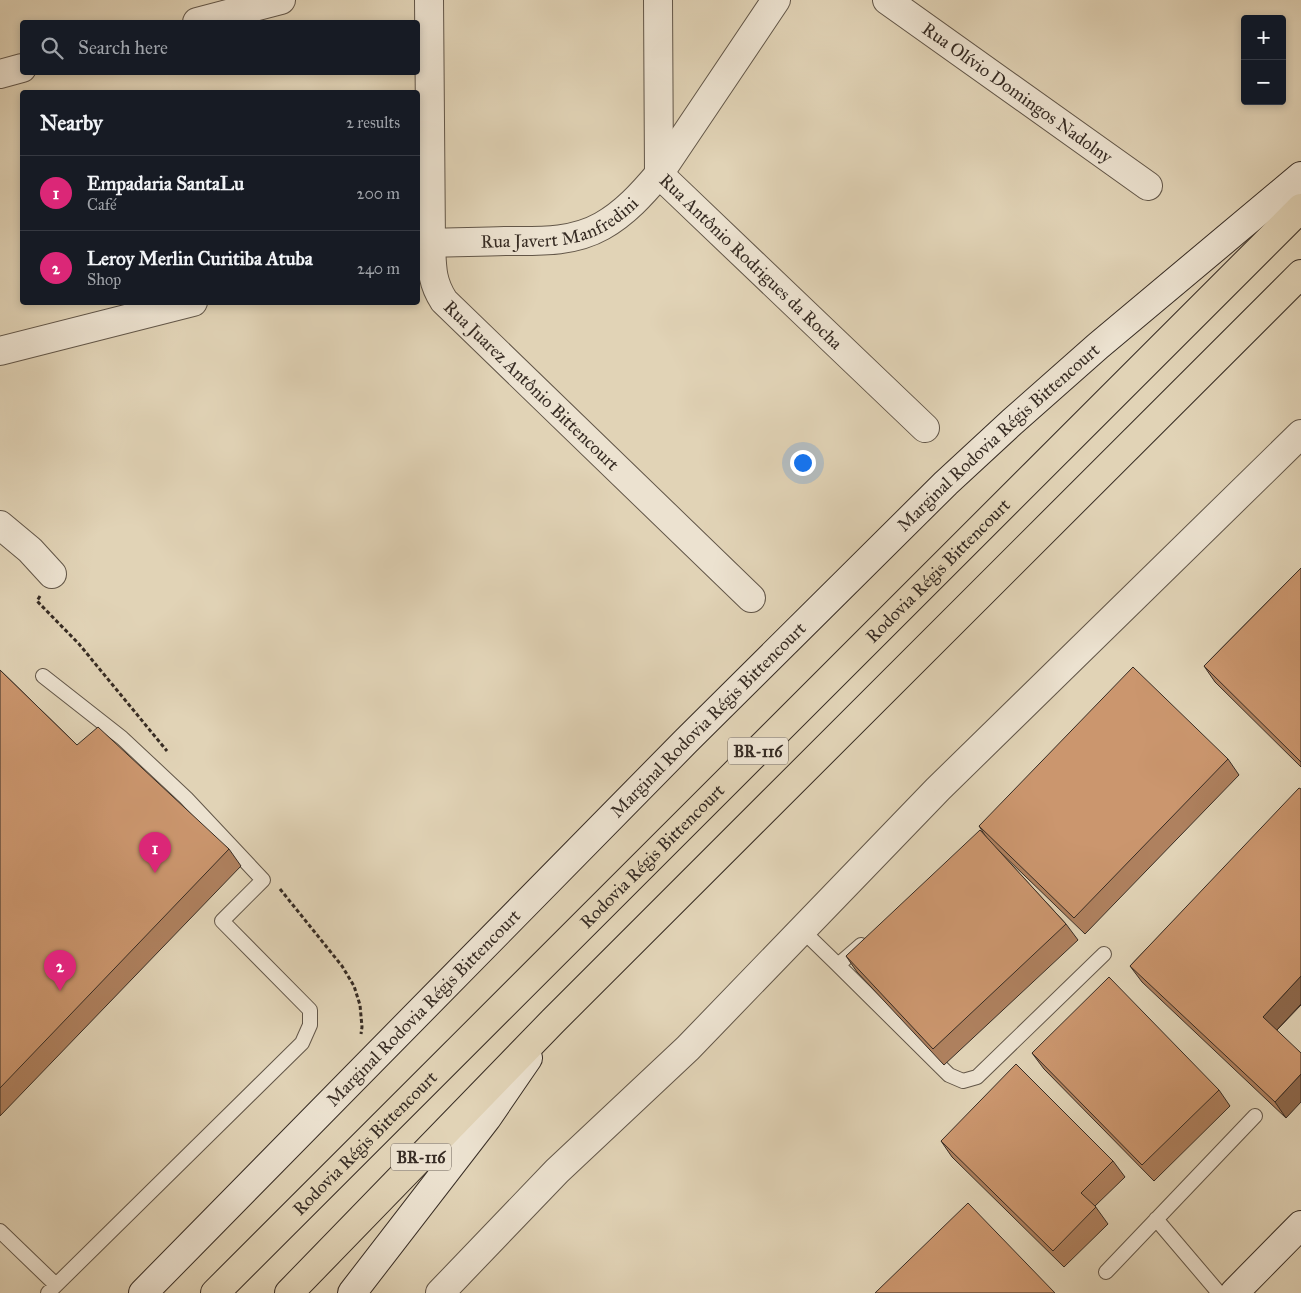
<!DOCTYPE html>
<meta charset="utf-8">
<style>
:root{--surface:#171b24;--page:#20242c;--text:#f1f3f6;--muted:#9ea1a6;--line:#363941;--accent:#db2777}
body{margin:0;font-family:"IM FELL Great Primer",serif;background:var(--page);color:var(--text)}
.controls{position:absolute;right:15px;top:15px;display:grid;overflow:hidden;border-radius:5px;box-shadow:0 2px 8px #0003}
.controls button{width:45px;height:45px;display:grid;place-items:center;padding:0;border:0;border-bottom:1px solid var(--line);background:var(--surface);color:var(--text);font:25px sans-serif}
.you{position:absolute;left:802px;top:462px;width:18px;height:18px;margin:-12px;border:4px solid #fff;border-radius:50%;background:#1a73e8;box-shadow:0 0 0 8px #1a73e833}
.badge{display:grid;place-items:center;width:32px;height:32px;border-radius:50%;background:var(--accent);color:#fff;font-size:16px;font-weight:700}
.pin{position:absolute;translate:-50% -41px;filter:drop-shadow(0 1px 2px #0008)}
.pin::after{content:'';position:absolute;top:26px;width:18px;height:15px;background:inherit;clip-path:polygon(0 0,100% 0,50% 100%)}
.list{margin:0;padding:0;list-style:none}
h2{display:flex;justify-content:space-between;align-items:center;height:65px;margin:0;padding:0 20px;font-size:21px}
h2 small{font-size:16px;font-weight:400;color:var(--muted)}
.list li{display:grid;grid-template-columns:32px 1fr auto;gap:15px;align-items:center;box-sizing:border-box;height:75px;padding:0 20px;border-top:1px solid var(--line)}
.list b{display:block;font-size:19px;white-space:nowrap}
.list p{margin:0;font-size:16px;white-space:nowrap;color:var(--muted)}
.list em{font-size:16px;font-style:normal;color:var(--muted)}
.icon{flex:none;width:28px;height:28px;fill:none;stroke:currentColor;stroke-width:2;stroke-linecap:round;stroke-linejoin:round}
.map{position:relative;flex:none;width:1301px;height:1293px;overflow:hidden}
.search{position:absolute;background:var(--surface);box-shadow:0 2px 8px #0003;left:20px;top:20px;width:400px;height:55px;display:flex;align-items:center;gap:12px;box-sizing:border-box;padding:0 18px;border-radius:5px;color:var(--muted);font-size:19px}
.panel{position:absolute;background:var(--surface);box-shadow:0 2px 8px #0003;left:20px;top:90px;width:400px;height:215px;border-radius:5px}
.map>svg:first-child{display:block}
.lines{fill:none;stroke-linecap:round;stroke-linejoin:round}
.lane-casing{stroke:#625648;stroke-width:16}
.street-casing{stroke:#625648;stroke-width:30}
.secondary-casing{stroke:#372c24;stroke-width:30}
.highway-casing{stroke:#372c24;stroke-width:30}
.path{stroke:#372c24;stroke-width:3;stroke-dasharray:4 2.5;stroke-linecap:butt}
.lane{stroke:#ece2d0;stroke-width:14}
.street{stroke:#ece2d0;stroke-width:28}
.secondary{stroke:#ece2d0;stroke-width:28}
.highway{stroke:#e1d3b6;stroke-width:28}
.wall{fill:#af815f;stroke:#372c24}
.shaded-wall{fill:#8e694d;stroke:#372c24}
.building{fill:#cb966e;stroke:#372c24}
.labels{text-anchor:middle;dominant-baseline:central;stroke-width:5;stroke-linejoin:round;paint-order:stroke}
.shield{fill:#ece2d0;stroke:#6d6358;stroke-width:1}
.shield-label{font-size:16px;font-weight:bold;fill:#372c24}
.street-label{font-size:18px;fill:#372c24;stroke:#ece2d0}
</style>
<div class="map">
<svg width="1301" height="1293" viewBox="0 0 1301 1293">
<rect width="100%" height="100%" fill="#e1d3b6"/>
<filter id="stains"><feTurbulence type="fractalNoise" baseFrequency=".004" numOctaves="4"/><feColorMatrix values="0 0 0 0 .2 0 0 0 0 .09 0 0 0 0 .02 0 0 0 .5 -.17"/></filter>
<radialGradient id="worn" r=".72"><stop offset=".6" stop-color="#630" stop-opacity="0"/><stop offset="1" stop-color="#630" stop-opacity=".3"/></radialGradient>
<g class="lines">
<g class="lane-casing">
<path id="lane" d="M43,676L122,738L186,798L263,880L222,921L310,1010V1025L302,1043L48,1293
M802,930L838,965L861,945
M838,965L949,1075L963,1081L977,1077L1104,954
M1156,1219L1219,1293
M0,1231L56,1285
M1106,1272L1255,1116"/>
</g>
<g class="street-casing">
<g id="street">
<path id="s1" d="M429,0L431,243C432,266 431,281 444,301L751,598"/>
<path id="s2" d="M658,0L659,174L925,428"/>
<path id="s3" d="M887,0L1148,186"/>
<path d="M197,22L281,0"/>
<path d="M0,74L22,68"/>
<path id="s4" d="M418,246L431,243C456,242 480,242 505,241C538,241 572,243 602,226C625,213 642,194 659,174L776,0"/>
<path d="M0,351L193,302"/>
<path d="M0,525L30,550L52,574"/>
<path d="M440,1293L557,1171L688,1048L938,789L1301,434"/>
</g>
</g>
<g class="secondary-casing">
<g id="secondary">
<path id="s5" d="M143,1293L686,741L946,483L1012,422L1098,346L1301,176"/>
<path d="M352,1293L487,1118L528,1058"/>
<path d="M1234,1293L1301,1225"/>
</g>
</g>
<g class="highway-casing">
<g id="highway">
<path id="s6" d="M215,1293L1301,208"/>
<path d="M289,1293L553,1021L1301,274"/>
</g>
</g>
<path class="path" d="M40,596L37,601L79,644L167,751
M280,889L342,966L354,986L360,1005L362,1027L361,1034"/>
<use href="#lane" class="lane"/>
<use href="#street" class="street"/>
<use href="#secondary" class="secondary"/>
<use href="#highway" class="highway"/>
</g>
<path class="wall" d="M1301,568V767L1215,682L1204,666Z
M0,670L77,745L229,849L241,866L0,1116Z
M1228,759L1239,775L1085,934L995,847L1066,924L1078,940L944,1065L857,972L846,956L988,840L979,826Z
M1301,789V1005L1277,1030L1286,1118L1142,982L1130,966Z
M1032,1053L1219,1090L1230,1106L1154,1181L1044,1069Z
M941,1141L1113,1161L1125,1177L1095,1206L1108,1224L1064,1267L952,1157Z"/>
<path class="shaded-wall" d="M1301,976V1004L1274,1033L1263,1017Z
M1301,1074V1102L1286,1118L1275,1102Z"/>
<path class="building" d="M1301,568V762L1204,666Z
M1133,667L1228,759L1074,918L979,826Z
M0,670L77,745L98,727L229,849L0,1088Z
M1299,788L1301,789V976L1263,1017L1301,1053V1074L1275,1102L1130,966Z
M980,830L1066,924L933,1049L846,956Z
M1109,977L1219,1090L1142,1165L1032,1053Z
M1016,1064L1113,1161L1081,1193L1096,1207L1053,1251L941,1141Z
M968,1203L1055,1293H875Z"/>
<g class="labels">
<g class="shield">
<rect x="728" y="737.5" width="60" height="27" rx="4"/>
<rect x="391" y="1143.5" width="60" height="27" rx="4"/>
</g>
<g class="shield-label">
<text x="758" y="751">BR-116</text>
<text x="421" y="1157">BR-116</text>
</g>
<g class="street-label">
<text stroke="none"><textPath href="#s3" startOffset="160">Rua Olívio Domingos Nadolny</textPath></text>
<text stroke="none"><textPath href="#s4" startOffset="146">Rua Javert Manfredini</textPath></text>
<text stroke="none"><textPath href="#s2" startOffset="301">Rua Antônio Rodrigues da Rocha</textPath></text>
<text stroke="none"><textPath href="#s1" startOffset="425">Rua Juarez Antônio Bittencourt</textPath></text>
<text stroke="none"><textPath href="#s5" startOffset="1210">Marginal Rodovia Régis Bittencourt</textPath></text>
<text stroke="none"><textPath href="#s6" startOffset="1022">Rodovia Régis Bittencourt</textPath></text>
<text stroke="none"><textPath href="#s5" startOffset="805">Marginal Rodovia Régis Bittencourt</textPath></text>
<text stroke="none"><textPath href="#s6" startOffset="618">Rodovia Régis Bittencourt</textPath></text>
<text stroke="none"><textPath href="#s5" startOffset="400">Marginal Rodovia Régis Bittencourt</textPath></text>
<text stroke="none"><textPath href="#s6" startOffset="212">Rodovia Régis Bittencourt</textPath></text>
</g>
</g>
<rect width="100%" height="100%" filter="url(#stains)"/>
<rect width="100%" height="100%" fill="url(#worn)"/>
</svg>
<div class="controls">
<button>+</button>
<button>−</button>
</div>
<div class="you"></div>
<div class="pin badge" style="left:155px;top:873px">1</div>
<div class="pin badge" style="left:60px;top:991px">2</div>
<div class="search"><svg class="icon" aria-label="search" viewBox="0 0 24 24"><circle cx="10" cy="10" r="6"/><path d="M15 15l6 6"/></svg>Search here</div>
<section class="panel">
<h2>Nearby<small>2 results</small></h2>
<ul class="list">
<li><span class="badge">1</span><div><b>Empadaria SantaLu</b><p>Café</p></div><em>200 m</em></li>
<li><span class="badge">2</span><div><b>Leroy Merlin Curitiba Atuba</b><p>Shop</p></div><em>240 m</em></li>
</ul>
</section>
</div>
